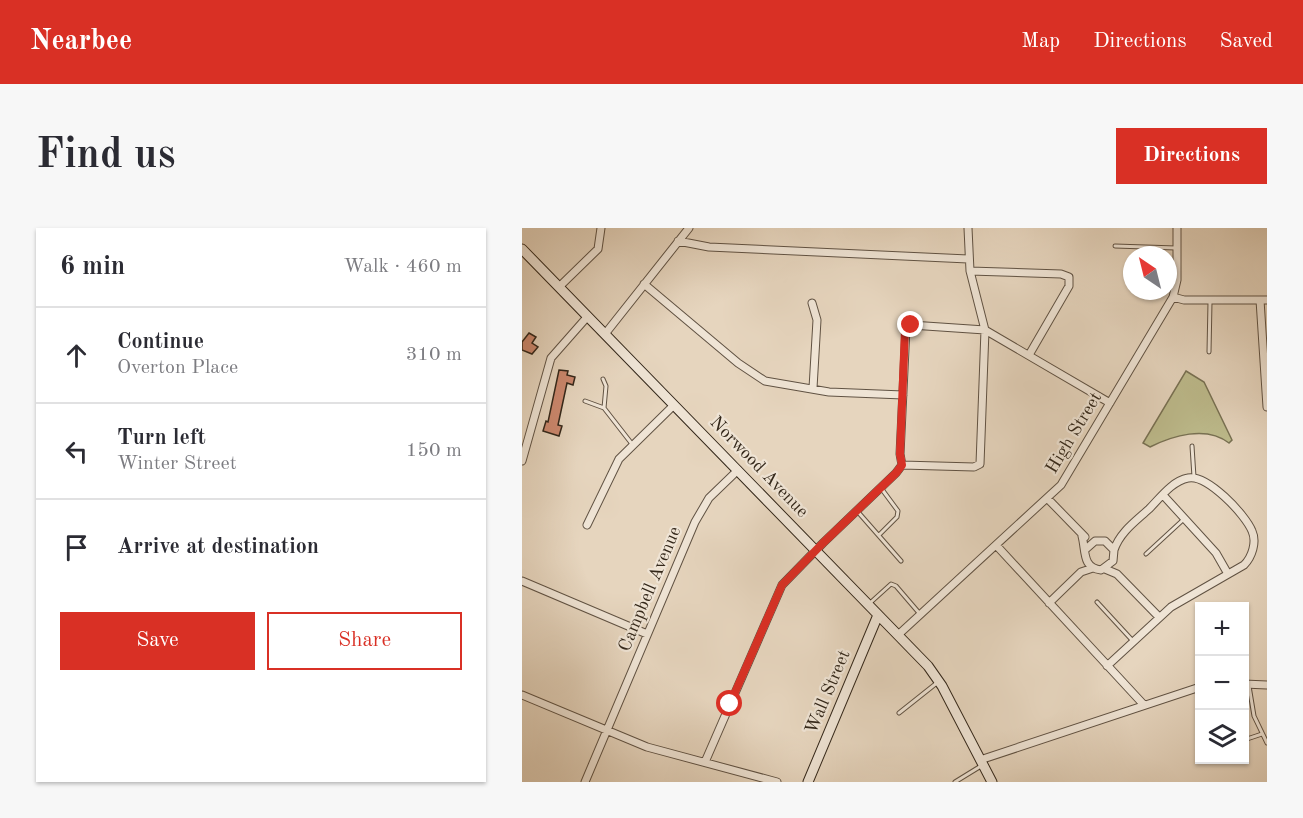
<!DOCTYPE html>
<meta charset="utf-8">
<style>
:root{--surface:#fff;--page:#f7f7f7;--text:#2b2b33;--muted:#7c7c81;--line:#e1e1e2;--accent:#d93025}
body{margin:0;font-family:"Old Standard TT",serif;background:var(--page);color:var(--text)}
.controls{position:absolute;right:18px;bottom:18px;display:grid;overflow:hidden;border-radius:0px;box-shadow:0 2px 4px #0004}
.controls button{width:54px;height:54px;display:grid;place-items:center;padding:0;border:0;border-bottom:2px solid var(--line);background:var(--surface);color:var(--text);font:30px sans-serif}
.compass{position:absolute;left:601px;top:18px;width:54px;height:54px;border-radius:50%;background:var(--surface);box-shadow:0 2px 4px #0004;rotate:325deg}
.stop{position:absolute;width:18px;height:18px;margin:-14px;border:4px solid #d93025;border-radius:50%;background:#fff}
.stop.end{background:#d93025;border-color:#fff;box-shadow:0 2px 6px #0008}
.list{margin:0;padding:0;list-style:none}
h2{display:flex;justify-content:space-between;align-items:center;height:78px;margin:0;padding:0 24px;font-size:26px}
h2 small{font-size:20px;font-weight:400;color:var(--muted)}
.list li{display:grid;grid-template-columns:39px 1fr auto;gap:18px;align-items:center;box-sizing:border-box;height:96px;padding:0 24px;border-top:2px solid var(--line)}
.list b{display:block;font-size:22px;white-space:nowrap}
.list p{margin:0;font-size:20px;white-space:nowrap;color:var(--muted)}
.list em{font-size:20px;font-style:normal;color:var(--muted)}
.actions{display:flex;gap:12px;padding:18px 24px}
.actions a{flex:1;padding:14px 0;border:2px solid var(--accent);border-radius:0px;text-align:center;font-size:21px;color:var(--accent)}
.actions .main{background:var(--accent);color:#fff}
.icon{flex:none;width:33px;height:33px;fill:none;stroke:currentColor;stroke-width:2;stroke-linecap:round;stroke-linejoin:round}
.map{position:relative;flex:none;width:745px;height:554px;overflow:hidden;border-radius:0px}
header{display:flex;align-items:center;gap:36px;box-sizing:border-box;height:84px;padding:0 30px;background:var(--accent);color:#fff}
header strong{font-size:28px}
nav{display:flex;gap:33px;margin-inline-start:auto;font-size:21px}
.intro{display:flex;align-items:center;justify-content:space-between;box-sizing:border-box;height:144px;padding:0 36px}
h1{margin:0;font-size:42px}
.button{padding:15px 27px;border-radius:0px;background:var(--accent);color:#fff;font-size:21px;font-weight:700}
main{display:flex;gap:36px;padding:0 36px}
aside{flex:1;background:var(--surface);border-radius:0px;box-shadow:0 2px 4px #0004}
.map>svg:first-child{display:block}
.green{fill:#bdbb8c;stroke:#787153;stroke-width:1.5}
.building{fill:#cc886e;stroke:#33271a;stroke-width:1.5}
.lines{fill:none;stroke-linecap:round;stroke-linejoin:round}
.lane-casing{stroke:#605243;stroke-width:5}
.street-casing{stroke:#605243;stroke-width:9}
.secondary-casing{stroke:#33271a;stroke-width:11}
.lane{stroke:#efe4d5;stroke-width:3}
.street{stroke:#efe4d5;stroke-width:7}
.secondary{stroke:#efe4d5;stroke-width:9}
.route{stroke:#d93025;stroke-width:8}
.labels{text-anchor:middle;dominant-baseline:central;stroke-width:4.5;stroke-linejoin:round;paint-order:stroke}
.street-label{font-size:18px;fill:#33271a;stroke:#efe4d5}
</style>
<header>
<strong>Nearbee</strong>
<nav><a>Map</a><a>Directions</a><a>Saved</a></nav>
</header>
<div class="intro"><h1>Find us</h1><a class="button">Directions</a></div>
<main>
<aside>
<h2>6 min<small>Walk · 460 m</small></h2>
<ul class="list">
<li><svg class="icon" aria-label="ahead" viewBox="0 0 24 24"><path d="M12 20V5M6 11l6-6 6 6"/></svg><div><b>Continue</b><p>Overton Place</p></div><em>310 m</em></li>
<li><svg class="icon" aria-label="left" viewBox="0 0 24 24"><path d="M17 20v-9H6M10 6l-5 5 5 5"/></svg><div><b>Turn left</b><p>Winter Street</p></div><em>150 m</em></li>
<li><svg class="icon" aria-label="arrive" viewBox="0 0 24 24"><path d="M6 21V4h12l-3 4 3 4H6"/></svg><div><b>Arrive at destination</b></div></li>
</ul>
<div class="actions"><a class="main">Save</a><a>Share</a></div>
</aside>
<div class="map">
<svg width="745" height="554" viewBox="0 0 745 554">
<rect width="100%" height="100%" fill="#e6d5be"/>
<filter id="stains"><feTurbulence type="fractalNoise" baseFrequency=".00333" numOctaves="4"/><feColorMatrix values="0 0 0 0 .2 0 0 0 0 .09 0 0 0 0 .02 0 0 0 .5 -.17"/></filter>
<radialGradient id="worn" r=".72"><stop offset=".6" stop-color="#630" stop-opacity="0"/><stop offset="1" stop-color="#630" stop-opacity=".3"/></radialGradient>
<path class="green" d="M664,143L682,154L710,212L707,215C684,197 650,208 628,219L621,215Z"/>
<path class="building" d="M7,105L14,109L10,115L16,119L10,126L0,122V114Z
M37,142L46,143L45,147L53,149L51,157L45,155L36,197L40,198L37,208L21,203L24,193L26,194Z"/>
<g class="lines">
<g class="lane-casing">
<path id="lane" d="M593,18L654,20
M687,124L688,74
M81,151L84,158L82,180L110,216
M63,173L82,180
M670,218L672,249
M336,284L379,333
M357,307L375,289L376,283L359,260
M624,326L662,291
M575,374L610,412
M348,375L369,356L374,358L398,386
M727,458L732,488L745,515
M377,485L416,454
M722,512L740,506
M433,554L459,538"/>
</g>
<g class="street-casing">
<path id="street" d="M446,0L448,43L463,102L588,175
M156,13L187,19L446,31
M448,43L539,46L547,49V58L507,127
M122,56L216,135L243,153L307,164L381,167
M37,59L76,21L79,0
M651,69L662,72H745
M738,72L745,179
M290,75L295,92L291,160
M83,106L167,0
M0,233L29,130L66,88
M641,267L694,325L706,346
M525,270L563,309
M65,297L97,231L152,177
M560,308C564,323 560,340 579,342L591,333L592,322L583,313H573L564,321
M474,317L622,477
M583,341L595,346L637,389
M0,353L125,406
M527,375L559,344L571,340
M376,407L539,257L651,69L655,52V0
M585,438L649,379L722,337C730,329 735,314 730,303C723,286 685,246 666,250C650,253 638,270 627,281C614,293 598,304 592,322
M722,456L745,457
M0,467L125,519L255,554
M458,532L678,459
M183,534L260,357L301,315L374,245L380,237L452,239L458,236L463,102L389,97L384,100L378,226L380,237
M63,554L173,294L187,270L216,242"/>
</g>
<g class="secondary-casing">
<path id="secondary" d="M0,21L406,438L420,458L470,554
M286,554L356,387"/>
</g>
<use href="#lane" class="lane"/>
<use href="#street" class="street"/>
<use href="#secondary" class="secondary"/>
</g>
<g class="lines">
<path class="route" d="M208,476L260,357L301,315L374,245L380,237L378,226L383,102L389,97"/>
</g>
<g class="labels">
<g class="street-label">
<text transform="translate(552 205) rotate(-59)">High Street</text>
<text transform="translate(237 239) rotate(46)">Norwood Avenue</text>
<text transform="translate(128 361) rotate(-67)">Campbell Avenue</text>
<text transform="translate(306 464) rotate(-67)">Wall Street</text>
</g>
</g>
<rect width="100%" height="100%" filter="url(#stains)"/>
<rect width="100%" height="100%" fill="url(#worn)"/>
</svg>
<div class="controls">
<button>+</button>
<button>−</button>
<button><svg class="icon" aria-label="layers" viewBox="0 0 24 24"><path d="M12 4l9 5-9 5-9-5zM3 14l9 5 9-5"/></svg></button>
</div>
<svg class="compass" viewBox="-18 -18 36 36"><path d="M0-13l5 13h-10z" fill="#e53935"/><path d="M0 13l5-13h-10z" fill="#7c7c81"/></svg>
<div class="stop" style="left:208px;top:476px"></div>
<div class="stop end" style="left:389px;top:97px"></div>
</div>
</main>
